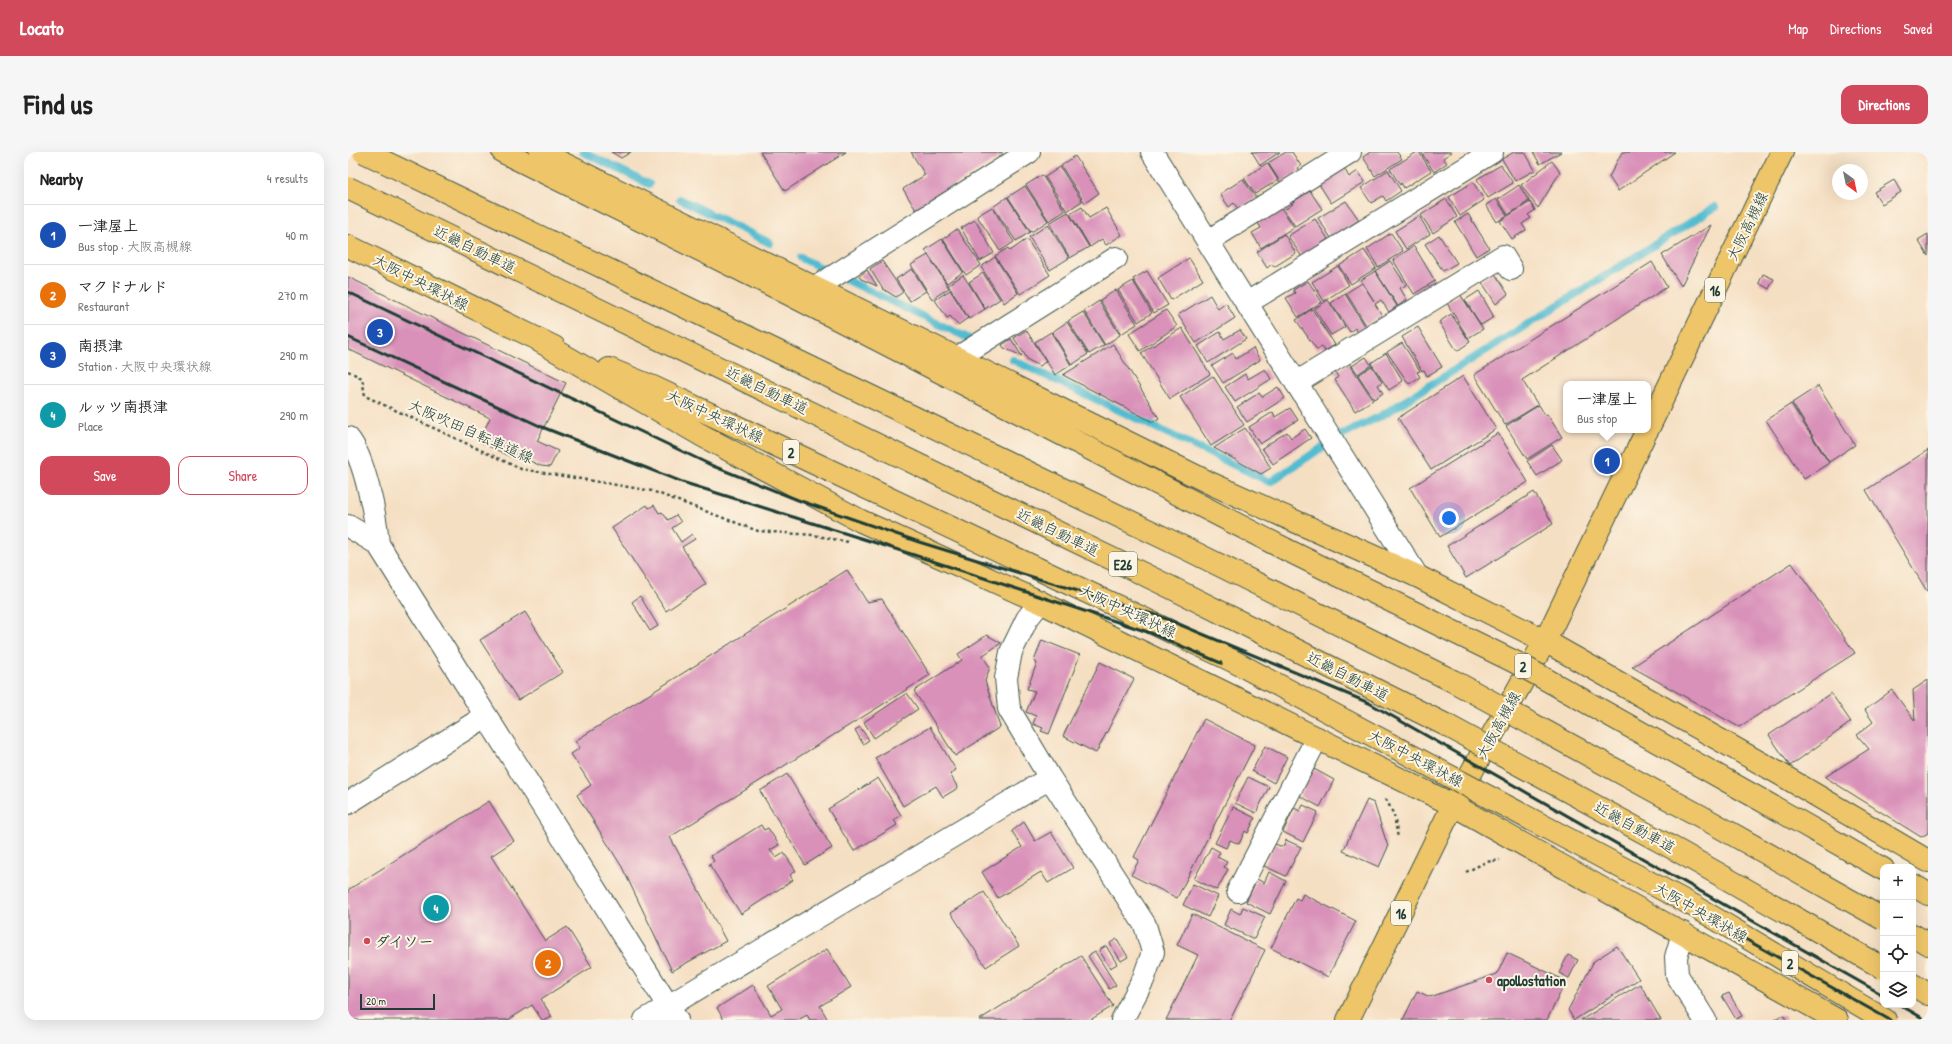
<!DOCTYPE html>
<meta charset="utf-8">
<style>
:root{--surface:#fff;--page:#f6f6f6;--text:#222;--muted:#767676;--line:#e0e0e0;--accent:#d1495b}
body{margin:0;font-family:"Patrick Hand","Klee One",sans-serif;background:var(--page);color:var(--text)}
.controls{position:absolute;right:12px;bottom:12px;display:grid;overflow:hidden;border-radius:8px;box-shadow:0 4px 16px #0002}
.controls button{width:36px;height:36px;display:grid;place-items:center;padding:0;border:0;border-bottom:1px solid var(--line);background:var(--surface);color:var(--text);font:20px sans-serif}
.compass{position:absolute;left:1484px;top:12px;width:36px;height:36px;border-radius:50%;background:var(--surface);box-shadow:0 4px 16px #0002;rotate:147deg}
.scale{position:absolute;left:12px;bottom:10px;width:75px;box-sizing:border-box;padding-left:4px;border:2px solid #1f3d34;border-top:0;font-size:11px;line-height:14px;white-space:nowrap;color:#1f3d34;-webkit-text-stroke:3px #fcf5e5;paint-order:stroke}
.you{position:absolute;left:1101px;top:366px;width:14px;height:14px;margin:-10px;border:3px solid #fff;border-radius:50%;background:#1a73e8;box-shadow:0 0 0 6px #1a73e833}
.badge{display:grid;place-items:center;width:26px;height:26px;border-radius:50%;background:var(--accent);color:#fff;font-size:13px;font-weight:700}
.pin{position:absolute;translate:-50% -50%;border:2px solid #fff;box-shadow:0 1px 4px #0006}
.popup{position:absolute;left:1215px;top:229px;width:88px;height:52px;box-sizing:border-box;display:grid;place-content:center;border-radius:8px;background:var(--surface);filter:drop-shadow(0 1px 3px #0005);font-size:13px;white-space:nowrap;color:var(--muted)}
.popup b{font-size:15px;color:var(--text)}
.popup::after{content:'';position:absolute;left:50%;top:100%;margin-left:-8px;border:8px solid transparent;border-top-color:var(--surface)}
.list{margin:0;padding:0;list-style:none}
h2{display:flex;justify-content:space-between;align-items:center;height:52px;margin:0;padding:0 16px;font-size:17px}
h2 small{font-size:13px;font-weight:400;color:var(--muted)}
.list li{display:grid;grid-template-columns:26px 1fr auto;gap:12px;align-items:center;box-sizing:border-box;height:60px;padding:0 16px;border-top:1px solid var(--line)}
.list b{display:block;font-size:15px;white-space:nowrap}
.list p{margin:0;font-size:13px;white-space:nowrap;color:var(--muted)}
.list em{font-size:13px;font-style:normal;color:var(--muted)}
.actions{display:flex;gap:8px;padding:12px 16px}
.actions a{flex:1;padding:9px 0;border:1px solid var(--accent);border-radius:12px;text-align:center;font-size:14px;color:var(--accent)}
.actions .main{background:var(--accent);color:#fff}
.icon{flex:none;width:22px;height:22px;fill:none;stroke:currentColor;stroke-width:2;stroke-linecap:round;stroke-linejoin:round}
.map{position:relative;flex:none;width:1580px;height:868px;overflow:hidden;border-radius:12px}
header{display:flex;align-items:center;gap:24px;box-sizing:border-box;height:56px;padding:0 20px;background:var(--accent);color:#fff}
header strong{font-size:19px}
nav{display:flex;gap:22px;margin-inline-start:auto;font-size:14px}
.intro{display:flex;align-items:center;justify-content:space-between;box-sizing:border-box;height:96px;padding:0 24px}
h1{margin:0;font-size:28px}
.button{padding:10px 18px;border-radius:12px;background:var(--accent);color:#fff;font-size:14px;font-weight:700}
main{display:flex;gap:24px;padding:0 24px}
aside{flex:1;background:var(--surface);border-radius:12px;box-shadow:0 4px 16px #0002}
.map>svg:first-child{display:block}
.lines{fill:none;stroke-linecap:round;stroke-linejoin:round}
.stream{stroke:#53bcd0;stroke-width:8}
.building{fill:#d991b9}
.minor-casing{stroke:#3f5549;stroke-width:24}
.major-casing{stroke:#3f5549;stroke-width:24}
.highway-casing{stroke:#3f5549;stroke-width:24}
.path{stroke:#3f5549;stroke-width:2.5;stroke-dasharray:3 3;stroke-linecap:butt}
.minor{stroke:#fff;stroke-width:22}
.major{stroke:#eec569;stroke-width:22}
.highway{stroke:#eec569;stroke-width:22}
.rail{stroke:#1f3d34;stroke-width:3}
.major-bridge-casing{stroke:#3f5549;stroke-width:24;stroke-linecap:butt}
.highway-bridge-casing{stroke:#3f5549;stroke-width:24;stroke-linecap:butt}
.major-bridge{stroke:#eec569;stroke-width:22}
.highway-bridge{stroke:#eec569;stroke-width:22}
.poi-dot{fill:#d1495b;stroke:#fcf5e5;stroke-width:1.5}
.labels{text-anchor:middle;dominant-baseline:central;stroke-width:4;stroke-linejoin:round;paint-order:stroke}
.shield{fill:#fcf5e5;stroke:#617469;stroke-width:1}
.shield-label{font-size:14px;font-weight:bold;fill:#1f3d34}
.street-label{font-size:15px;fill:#1f3d34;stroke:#fcf5e5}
.poi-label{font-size:15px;font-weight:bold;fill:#1f3d34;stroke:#fcf5e5;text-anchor:start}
</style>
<header>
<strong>Locato</strong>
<nav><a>Map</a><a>Directions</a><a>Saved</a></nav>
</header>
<div class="intro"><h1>Find us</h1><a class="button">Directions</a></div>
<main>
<aside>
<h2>Nearby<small>4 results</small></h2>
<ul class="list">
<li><span class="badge" style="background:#1a4fb4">1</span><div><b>一津屋上</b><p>Bus stop · 大阪高槻線</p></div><em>40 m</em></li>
<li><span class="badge" style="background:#e8710a">2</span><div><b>マクドナルド</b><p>Restaurant</p></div><em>270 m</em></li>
<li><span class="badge" style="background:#1a4fb4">3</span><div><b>南摂津</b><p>Station · 大阪中央環状線</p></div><em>290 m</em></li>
<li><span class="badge" style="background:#0f9aa8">4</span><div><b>ルッツ南摂津</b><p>Place</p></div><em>290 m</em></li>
</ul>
<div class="actions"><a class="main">Save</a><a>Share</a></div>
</aside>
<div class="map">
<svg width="1580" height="868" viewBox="0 0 1580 868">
<rect width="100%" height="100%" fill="#fcf5e5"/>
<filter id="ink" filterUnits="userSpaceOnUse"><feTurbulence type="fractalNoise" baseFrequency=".025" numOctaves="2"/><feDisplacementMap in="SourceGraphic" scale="8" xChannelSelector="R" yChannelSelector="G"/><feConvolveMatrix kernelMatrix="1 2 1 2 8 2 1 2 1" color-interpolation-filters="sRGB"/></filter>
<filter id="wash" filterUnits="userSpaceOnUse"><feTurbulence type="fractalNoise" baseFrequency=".012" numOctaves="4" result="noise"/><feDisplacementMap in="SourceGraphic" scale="16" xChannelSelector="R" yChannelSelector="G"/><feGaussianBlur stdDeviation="0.9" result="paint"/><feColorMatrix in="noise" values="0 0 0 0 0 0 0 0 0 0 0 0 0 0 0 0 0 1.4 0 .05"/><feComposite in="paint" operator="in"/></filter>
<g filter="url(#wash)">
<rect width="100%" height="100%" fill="#f5dfc3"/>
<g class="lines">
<path class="stream" d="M235,0L301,32
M332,47L422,91
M453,106L478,118
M497,127L622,187
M665,208L922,330L975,295
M993,283L1033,264L1367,55"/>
</g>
<g id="blocks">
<path class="building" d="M263,0H283L273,6Z
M412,0H498L437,39Z
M563,0H653L655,3L568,58L555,37L577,23Z
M904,0H932L912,13Z
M938,0H944L953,14L949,16L951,19L933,31L920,11Z
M1022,0H1049L1054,7L1027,24L1015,5Z
M1069,0H1071L1083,19L1056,36L1053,31L1052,33L1042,17Z
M1073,0H1104L1095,6L1099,11L1086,20Z
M1166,0H1177L1187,18L1167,29L1154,7Z
M1185,0H1213L1192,12Z
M1274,0H1327L1270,39L1261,25Z
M727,4L751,41L737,51L713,14Z
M1204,9L1212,20L1190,56L1173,33Z
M919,11L930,28L907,42L896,26Z
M1153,13L1165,31L1140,46L1129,27Z
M712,15L734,49L719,59L697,25Z
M996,16L1001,25L1010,19L1017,30L983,51L971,32Z
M1040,18L1053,39L1038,49L1035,44L1023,51L1013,36Z
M694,23L717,59L701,69L678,33Z
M895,27L908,46L890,57L886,51L881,55L872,42Z
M1546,28L1553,40L1534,52L1526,40Z
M1125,30L1136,48L1112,64L1101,45Z
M1171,33L1181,49L1160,63L1150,47Z
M677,34L700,69L683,80L660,45Z
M962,39L974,57L947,74L936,58L945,52L943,51Z
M659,45L682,80L668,89L645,55Z
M1098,47L1109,65L1085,81L1073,63Z
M1148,47L1159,63L1149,70L1138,53Z
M998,49L1011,68L983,86L970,66Z
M1182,50L1187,58L1180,63L1183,66L1174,72L1178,78L1164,87L1152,69Z
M644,55L666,90L652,99L629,64Z
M734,55L741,66L758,56L774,83L758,93L754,87L742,95L722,62Z
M933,56L946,75L913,96L904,81L913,76L910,71Z
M720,60L741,95L722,106L701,71Z
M1120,62L1141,96L1128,104L1107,70Z
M1071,64L1082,82L1058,97L1047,79Z
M967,67L980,87L954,105L940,84Z
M627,68L646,101L632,109L613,76Z
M700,73L721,106L702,118L681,85Z
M1363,73L1333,134L1314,103Z
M609,77L633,113L618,123L595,87Z
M1043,81L1055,99L1030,115L1019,97Z
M936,82L948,101L926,115L924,112L919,116L909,100Z
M1580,82V104L1570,88Z
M1091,83L1109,111L1095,119L1077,92Z
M594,87L615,120L599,131L577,98Z
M679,87L702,123L672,142L647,104L660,96L662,99Z
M1066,94L1087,129L1066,142L1045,108Z
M1016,98L1028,116L1003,132L991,114Z
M580,103L601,136L584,147L563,113Z
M647,105L670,141L656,151L633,115Z
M841,106L855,128L823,148L810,126Z
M534,109L555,140L548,145L535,137L522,117Z
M1042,109L1058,133L1052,136L1059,148L1050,154L1027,119Z
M1304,110L1319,135L1174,228L1190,253L1157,273L1126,223Z
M990,114L1001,133L976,149L964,130Z
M564,117L578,139L562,149L548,127Z
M519,118L529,134L513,127L511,124Z
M799,119L820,153L806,161L785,127Z
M1027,119L1049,154L1041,160L1033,148L1027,152L1034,163L1018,173L998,141L1014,131L1026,149L1013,128Z
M1146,120L1160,142L1148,152L1133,129Z
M635,121L652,147L637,157L621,130Z
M1415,122L1426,127L1421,137L1411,131Z
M615,123L637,157L621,167L600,133Z
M0,125L218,231L189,289L210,299L202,315L193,314L173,305L171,309L131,289L142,266L0,197Z
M785,129L804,161L790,170L770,138Z
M960,129L974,150L950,165L938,146L947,141L945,138Z
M602,138L620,166L610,173L602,164L599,166L587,148Z
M768,138L789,172L773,182L752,148Z
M1131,139L1146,165L1133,173L1117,148Z
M997,142L1019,177L1011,182L1007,176L1002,180L983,151Z
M1112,142L1135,177L1120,186L1099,151Z
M862,143L870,157L878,151L887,166L848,191L830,163Z
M980,148L997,175L983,183L966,157Z
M751,149L772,183L757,193L736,159Z
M964,157L987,193L977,199L974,194L969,198L948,168Z
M818,158L829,174L792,199L781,182Z
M735,160L756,193L741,202L720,169Z
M1103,162L1122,190L1109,199L1091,170Z
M719,170L740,202L724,213L704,180Z
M1070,175L1094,215L1079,224L1076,218L1074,219L1054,185Z
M834,176L862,222L822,247L793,201Z
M678,178L698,209L692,214L680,208L666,186Z
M892,178L898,187L860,211L850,194L872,180L876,187Z
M703,180L723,213L707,223L687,190Z
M663,187L674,204L656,196L654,193Z
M1054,191L1072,219L1069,220L1072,225L1061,232L1039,200Z
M765,192L811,266L805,270L715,223Z
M905,196L912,208L875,231L864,214L885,201L888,207Z
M1038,201L1055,229L1041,238L1023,211Z
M1018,205L1023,213L1010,222L1004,214Z
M1001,211L1025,248L1007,259L987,228L990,225L987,220Z
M1024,214L1034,230L1030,233L1035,241L1026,247L1010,223Z
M917,217L923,227L887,250L877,235L897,222L900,227Z
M865,224L896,273L863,294L832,245Z
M1115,224L1148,277L1083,318L1050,266Z
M1470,234L1507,293L1481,310L1444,251Z
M930,235L937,246L899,270L889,255L911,241L914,245Z
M1443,252L1481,311L1456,327L1418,268Z
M1191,253L1197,263L1199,262L1214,285L1179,307L1158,274Z
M942,256L950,268L912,292L901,275L925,260L927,265Z
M897,276L923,316L913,322L866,296Z
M957,277L963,286L925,312L914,296L939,280L943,286Z
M1150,281L1180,330L1092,385L1062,336Z
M1204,293L1214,308L1189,324L1179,309Z
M1580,298V441L1518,338Z
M1186,340L1205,372L1118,426L1099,394Z
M299,353L301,356L306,353L311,361L314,360L320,368L328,363L333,370L324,376L333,390L344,382L347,387L334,395L358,432L318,459L264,376Z
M1444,411L1507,501L1391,575L1284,515Z
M499,418L519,450L534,447L582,523L322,685L378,789L324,819L274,715L229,643L243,633L223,602L232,596L227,589Z
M292,444L310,474L302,479L284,450Z
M177,460L215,520L170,548L132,488Z
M639,483L653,491L634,504L642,515L637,529L652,575L607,604L566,539L614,508L610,502Z
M694,488L732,503L701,582L693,579L695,576L685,572L688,564L678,560L687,539L679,537L689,511L686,509Z
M752,510L786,527L748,601L715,584Z
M1580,528V681L1573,685L1477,625L1521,597L1509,583L1525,570L1517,558L1544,538L1567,569L1565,538Z
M559,541L570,557L526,586L516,570Z
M1483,541L1503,570L1442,614L1421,583Z
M856,567L907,593L829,746L783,723L791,708L786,705Z
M512,575L521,588L515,592L507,578Z
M582,575L608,618L602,622L610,636L595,645L588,634L555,654L527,606Z
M917,594L939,605L926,631L904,619Z
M966,617L986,628L972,655L952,644Z
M439,622L484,696L457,713L412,639Z
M900,625L921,635L908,661L887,651Z
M530,626L553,663L546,668L549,673L506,699L480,657Z
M1019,648L1026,651L1040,695L1031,715L995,699Z
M141,649L166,689L143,704L197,789L219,775L244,815L193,847L204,865L198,868H194L184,853L160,868H0V738Z
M955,653L970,660L955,690L935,680L946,656L952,659Z
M885,655L907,666L900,681L897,679L891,692L882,688L878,696L867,691Z
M676,670L687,689L703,680L725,716L700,731L693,720L650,746L634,720L674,695L664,679Z
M413,673L416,678L420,676L431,693L422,698L428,706L436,701L448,719L442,723L445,728L393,762L361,712L366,709L363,704Z
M938,688L953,695L938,724L916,714L927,692L935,695Z
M863,695L872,700L869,705L879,710L876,715L880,717L869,738L846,727Z
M921,720L938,729L922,762L898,750L909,727L916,731Z
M845,732L870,744L860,765L835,753Z
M636,740L671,794L638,815L603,761Z
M955,742L1008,769L980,825L923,796L948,746L952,748Z
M895,755L917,765L906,787L876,773L883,757L892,762Z
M844,762L917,798L882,868H818L850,803L829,793Z
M769,787L780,805L773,809L762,791Z
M758,794L769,812L762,816L751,798Z
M1269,794L1291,827L1226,868L1220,858L1246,809Z
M479,797L503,835L472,854L480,868H462L459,863L450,868H376L369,856L405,833L423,863L434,857L420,834Z
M747,800L768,833L761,837L740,804Z
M1159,801L1218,829L1199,868H1055L1069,839L1082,845L1149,822Z
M1220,803L1230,808L1221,826L1211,821Z
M733,804L765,854L742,868H631Z
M1292,832L1313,868H1233Z
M1381,841L1394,864L1388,867L1374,844Z
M1432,864H1436L1438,868H1426Z"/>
</g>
</g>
<g filter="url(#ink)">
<use href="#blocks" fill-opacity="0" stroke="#3f5549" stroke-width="1"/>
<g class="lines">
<g class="minor-casing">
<path id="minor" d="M804,0L1069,424
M860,89L1002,0
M467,136L681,0
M899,151L1144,0
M609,206L768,106
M948,231L1155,104L1163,117
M0,286C17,306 28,366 30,392L0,374
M30,392L329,868
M692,450L679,467L663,500L658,526L661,557L702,626L797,773L805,800L795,828L774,868
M0,651L138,564
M890,739L969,586
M1335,781L1328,805L1329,823L1357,868
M297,868L702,626"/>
</g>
<g class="major-casing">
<path id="major" d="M155,0L429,136L937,397
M192,0L864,332L1069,424L1197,489L1432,622L1580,709
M0,94L206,195
M193,190L353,283L513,369L692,450L1105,653L1489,868
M261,217L305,235L885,509
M1300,277L1434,0
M1406,644L1535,717
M1565,733L1580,742
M1346,754L1537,868
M1000,868L1105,653L1197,489L1299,278"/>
</g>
<g class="highway-casing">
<path id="highway" d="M1565,783L1580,792
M1565,833L1580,842"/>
</g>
<path class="path" d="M0,219L14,226L17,244L173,317L304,339L410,379L465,383L500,390
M1038,647L1046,663L1050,686
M1118,720L1138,710L1152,708"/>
<use href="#minor" class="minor"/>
<use href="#major" class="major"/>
<use href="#highway" class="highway"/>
<path class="rail" d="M0,140L365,314L450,348L571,390L811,464L1021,551L1535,843
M0,185L194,275L334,330L563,402L803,481L1008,569L1542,868
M1552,853L1578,868"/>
<g class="major-bridge-casing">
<path id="major-bridge" d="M937,397L1167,510L1406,644
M885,509L1346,754"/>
</g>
<g class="highway-bridge-casing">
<path id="highway-bridge" d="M16,0L841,398L1105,529L1354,665L1535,767
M0,36L820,434L1100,574L1332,700L1535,816"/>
</g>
<use href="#major-bridge" class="major-bridge"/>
<use href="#highway-bridge" class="highway-bridge"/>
</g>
</g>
<g class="poi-dot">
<circle cx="19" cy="789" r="4"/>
<circle cx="1141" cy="828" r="4"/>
</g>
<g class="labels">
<g class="shield">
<rect x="1357" y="126" width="20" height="24" rx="3"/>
<rect x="435" y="288" width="16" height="24" rx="3"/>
<rect x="761" y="400" width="28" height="24" rx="3"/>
<rect x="1167" y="502" width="16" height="24" rx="3"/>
<rect x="1043" y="749" width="20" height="24" rx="3"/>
<rect x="1434" y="799" width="16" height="24" rx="3"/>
</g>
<g class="shield-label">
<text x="1367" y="138">16</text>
<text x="443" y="300">2</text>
<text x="775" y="412">E26</text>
<text x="1175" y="514">2</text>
<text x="1053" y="761">16</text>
<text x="1442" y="811">2</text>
</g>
<g class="street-label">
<text transform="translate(1399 74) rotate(-64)">大阪高槻線</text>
<text transform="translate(127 97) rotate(26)">近畿自動車道</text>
<text transform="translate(73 130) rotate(27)">大阪中央環状線</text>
<text transform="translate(419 238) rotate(26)">近畿自動車道</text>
<text transform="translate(367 264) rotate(25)">大阪中央環状線</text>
<text transform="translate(123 279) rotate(24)">大阪吹田自転車道線</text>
<text transform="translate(710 380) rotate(26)">近畿自動車道</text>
<text transform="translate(780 459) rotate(25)">大阪中央環状線</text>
<text transform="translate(1000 524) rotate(27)">近畿自動車道</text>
<text transform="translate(1150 573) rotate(-61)">大阪高槻線</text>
<text transform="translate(1068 606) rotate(28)">大阪中央環状線</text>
<text transform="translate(1287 675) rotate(29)">近畿自動車道</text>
<text transform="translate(1353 760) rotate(30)">大阪中央環状線</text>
</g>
<g class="poi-label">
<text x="27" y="789">ダイソー</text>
<text x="1149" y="828">apollostation</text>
</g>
</g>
</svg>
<div class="controls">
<button>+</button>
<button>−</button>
<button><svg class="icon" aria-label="locate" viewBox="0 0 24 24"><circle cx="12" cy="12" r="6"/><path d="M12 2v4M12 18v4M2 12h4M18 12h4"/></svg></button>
<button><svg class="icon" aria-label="layers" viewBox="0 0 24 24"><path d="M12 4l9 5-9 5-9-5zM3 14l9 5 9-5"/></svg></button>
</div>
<svg class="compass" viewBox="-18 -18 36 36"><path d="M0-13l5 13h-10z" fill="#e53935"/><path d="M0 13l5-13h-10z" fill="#767676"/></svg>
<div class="scale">20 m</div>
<div class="you"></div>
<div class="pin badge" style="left:1259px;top:309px;background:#1a4fb4">1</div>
<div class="popup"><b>一津屋上</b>Bus stop</div>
<div class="pin badge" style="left:200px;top:811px;background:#e8710a">2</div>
<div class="pin badge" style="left:32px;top:180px;background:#1a4fb4">3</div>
<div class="pin badge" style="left:88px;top:756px;background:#0f9aa8">4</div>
</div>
</main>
